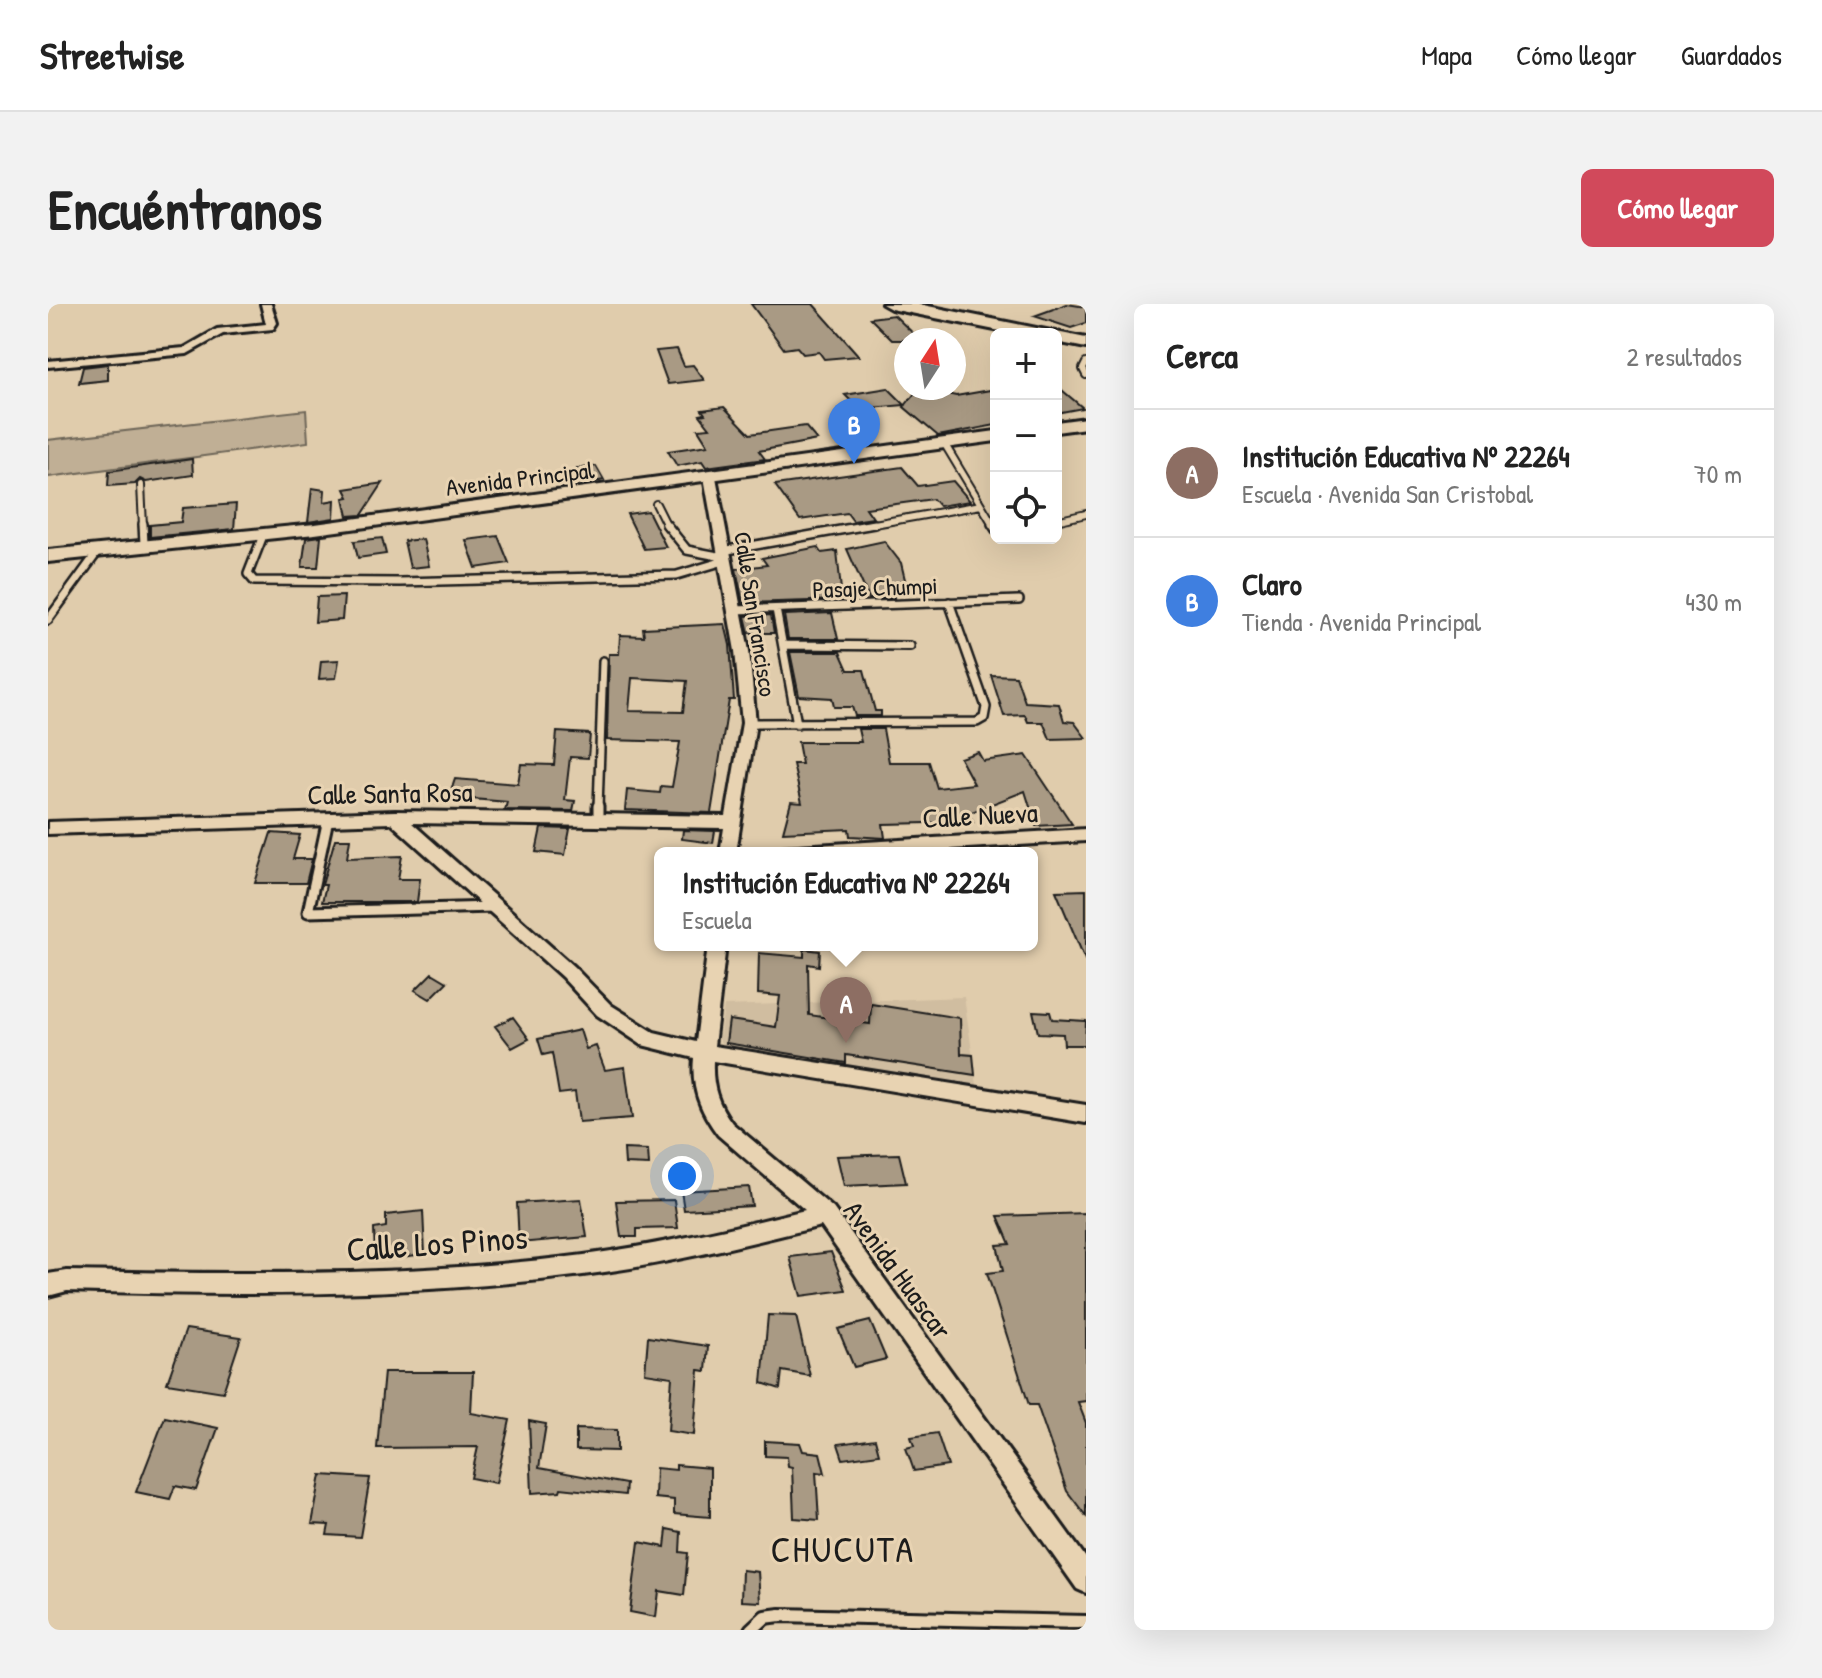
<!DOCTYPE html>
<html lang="es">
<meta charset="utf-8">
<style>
:root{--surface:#fff;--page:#f2f2f2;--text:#222;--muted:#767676;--line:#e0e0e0;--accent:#d1495b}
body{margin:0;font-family:"Patrick Hand",sans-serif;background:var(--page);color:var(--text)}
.controls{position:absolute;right:24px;top:24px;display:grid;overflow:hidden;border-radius:12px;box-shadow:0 8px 32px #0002}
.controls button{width:72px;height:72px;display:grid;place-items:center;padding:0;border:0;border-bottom:2px solid var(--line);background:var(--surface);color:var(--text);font:40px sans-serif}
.compass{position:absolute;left:846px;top:24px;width:72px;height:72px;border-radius:50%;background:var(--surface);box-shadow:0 8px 32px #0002;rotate:12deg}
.you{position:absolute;left:634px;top:872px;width:28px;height:28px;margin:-20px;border:6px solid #fff;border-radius:50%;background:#1a73e8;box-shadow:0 0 0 12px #1a73e833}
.badge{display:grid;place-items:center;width:52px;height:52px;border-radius:50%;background:var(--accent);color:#fff;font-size:26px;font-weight:700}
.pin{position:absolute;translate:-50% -66px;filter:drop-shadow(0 2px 4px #0008)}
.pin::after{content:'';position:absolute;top:42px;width:28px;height:24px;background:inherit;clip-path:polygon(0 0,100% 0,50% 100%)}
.popup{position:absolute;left:606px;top:543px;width:384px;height:104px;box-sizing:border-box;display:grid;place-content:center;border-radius:12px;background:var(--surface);filter:drop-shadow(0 2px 6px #0005);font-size:26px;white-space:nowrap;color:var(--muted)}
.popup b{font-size:30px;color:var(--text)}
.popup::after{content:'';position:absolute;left:50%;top:100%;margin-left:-16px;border:16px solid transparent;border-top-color:var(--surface)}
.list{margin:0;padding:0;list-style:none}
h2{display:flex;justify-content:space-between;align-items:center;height:104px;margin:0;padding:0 32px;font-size:34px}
h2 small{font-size:26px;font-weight:400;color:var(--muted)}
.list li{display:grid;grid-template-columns:52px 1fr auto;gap:24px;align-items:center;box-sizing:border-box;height:128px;padding:0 32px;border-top:2px solid var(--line)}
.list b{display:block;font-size:30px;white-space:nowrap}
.list p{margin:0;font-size:26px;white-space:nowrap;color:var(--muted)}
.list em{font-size:26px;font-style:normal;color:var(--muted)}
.icon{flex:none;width:44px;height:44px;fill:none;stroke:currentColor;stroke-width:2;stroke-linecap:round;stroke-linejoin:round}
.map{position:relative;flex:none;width:1038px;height:1326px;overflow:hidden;border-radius:12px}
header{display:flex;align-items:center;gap:48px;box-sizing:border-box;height:112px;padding:0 40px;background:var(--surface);border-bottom:2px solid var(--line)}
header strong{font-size:38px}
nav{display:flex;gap:44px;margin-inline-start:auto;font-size:28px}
.intro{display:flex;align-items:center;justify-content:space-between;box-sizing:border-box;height:192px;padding:0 48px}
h1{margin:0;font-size:56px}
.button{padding:20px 36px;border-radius:12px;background:var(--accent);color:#fff;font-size:28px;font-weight:700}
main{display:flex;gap:48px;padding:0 48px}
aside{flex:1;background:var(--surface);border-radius:12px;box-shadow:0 8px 32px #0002}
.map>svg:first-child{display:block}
.built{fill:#d0bda0}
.green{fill:#c0af95;stroke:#6e6658;stroke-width:2}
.building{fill:#a99a84;stroke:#1c1c1c;stroke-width:2;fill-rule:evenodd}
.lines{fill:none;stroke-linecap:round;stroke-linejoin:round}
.lane-far3-casing{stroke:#1c1c1c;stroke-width:10}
.lane-far2-casing{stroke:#1c1c1c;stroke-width:12}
.lane-far1-casing{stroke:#1c1c1c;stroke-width:15}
.lane-casing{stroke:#1c1c1c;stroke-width:18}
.street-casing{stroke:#1c1c1c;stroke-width:6}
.secondary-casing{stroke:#1c1c1c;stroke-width:6}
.highway-casing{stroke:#1c1c1c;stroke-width:6}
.lane-far3{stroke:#e8d3b2;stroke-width:6}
.lane-far2{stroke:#e8d3b2;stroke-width:7}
.lane-far1{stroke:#e8d3b2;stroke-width:9}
.lane{stroke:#e8d3b2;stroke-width:12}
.street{fill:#e8d3b2;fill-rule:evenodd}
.secondary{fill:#e8d3b2;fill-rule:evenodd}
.highway{fill:#e8d3b2;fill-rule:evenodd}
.labels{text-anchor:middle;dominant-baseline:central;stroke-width:6;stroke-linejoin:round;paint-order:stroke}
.far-street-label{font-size:24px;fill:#1c1c1c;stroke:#e8d3b2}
.street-label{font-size:28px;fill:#1c1c1c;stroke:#e8d3b2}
.near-street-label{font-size:34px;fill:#1c1c1c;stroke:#e8d3b2}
.near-neighbourhood-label{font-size:36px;letter-spacing:2px;fill:#1c1c1c;stroke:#e8d3b2}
</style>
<header>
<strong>Streetwise</strong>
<nav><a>Mapa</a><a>Cómo llegar</a><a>Guardados</a></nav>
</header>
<div class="intro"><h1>Encuéntranos</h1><a class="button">Cómo llegar</a></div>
<main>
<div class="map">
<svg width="1038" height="1326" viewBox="0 0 1038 1326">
<rect width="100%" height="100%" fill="#e0ccac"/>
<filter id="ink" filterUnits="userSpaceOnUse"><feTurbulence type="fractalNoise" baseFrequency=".0125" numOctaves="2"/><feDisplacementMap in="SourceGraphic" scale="16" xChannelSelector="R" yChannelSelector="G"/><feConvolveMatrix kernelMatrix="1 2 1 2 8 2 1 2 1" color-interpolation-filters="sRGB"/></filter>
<g filter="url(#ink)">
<path class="built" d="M916,693L929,781L676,744L671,735L676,702Z"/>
<path class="green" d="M258,106L260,138L0,173V136Z"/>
<path class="building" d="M703,0H765L811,52L776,55L771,48L755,50L749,43L736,45Z
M1019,0L1038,3V19L1023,24L986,12Z
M846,11L872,36H844L822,14Z
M629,45L636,62L645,61L656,76L620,80L608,47Z
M60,60V76L31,79L35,63Z
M1008,81L1035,104L1008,109Z
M840,84L857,101L811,105L797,91Z
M871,84L908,92L948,85V121L890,132L856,103Z
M676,103L702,130L757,122L769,136L711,147L717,155L658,163L654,157L629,162L620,147L660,141L650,125L662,124L652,111L657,110L654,106Z
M144,155L145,171L98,178L92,175L87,180L60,182L61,167Z
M548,162L556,176L536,180L528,165Z
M854,163L870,182L905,177L922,197L891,202L885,195L818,204L825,214L805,217L799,209L752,216L727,181Z
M335,179L314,211L300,212L296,194L301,193L297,185Z
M264,184L277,186L276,198L287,196L286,214L260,218Z
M188,200L186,225L102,233V221L133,218L135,204Z
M600,207L618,243L596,245L579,210Z
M273,232L270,263H254L258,234Z
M450,232L461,259L428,264L418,236Z
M334,234L338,250L310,254L306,237Z
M375,235L381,262L362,264L356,237Z
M836,237L853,259L859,284H846V294L821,295L799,245Z
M770,243L774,249L789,247L794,296L695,299L688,265L719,261L714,254Z
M296,292L294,316L267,318L269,293Z
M784,309L790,335H740L736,311Z
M723,311L726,329H701L697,312Z
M677,320L682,341L686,396H681L663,509L577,506L579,486L612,489L613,482L624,483L632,438L559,436L561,350H571L572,331L596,332L595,324ZM584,374L639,377L635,408L581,407Z
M742,348H792L800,366H816L827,407H833V412H807L804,403H786L784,394L751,392Z
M291,356L288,374L271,375L273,357Z
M943,371L968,372L977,398L1011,400L1016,417L1026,418L1038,434L1002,435L995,418H980L977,411L956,412Z
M810,425H835L841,458H881L889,484L926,480L912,454L930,448L935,457L978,451L1024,520L988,522L977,487L921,509L925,518L835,520L837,534L802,532L801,525L735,528L743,498L754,499L745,460H754L750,438H813Z
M509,428L542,430L540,454L522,453L517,496L527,497L525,507L457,506L459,498L401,493L407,475L470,480L473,460L506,461Z
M493,524L522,525L517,551L488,548Z
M635,526L667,527L665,539L634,535Z
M223,529L252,531L245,555H264L258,579H207Z
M287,535H302L299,554L354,552L350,575H372L369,598H274L278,581H274Z
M1038,586V658L1008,587Z
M756,645L772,647L771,662L760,660L761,711L822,720L823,700L912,714L913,750L925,751L927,771L798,751V759L678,739L681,716L728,723L732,692L710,690L711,649L756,653Z
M384,669L399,678L382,695L367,686Z
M985,707L1002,708L1004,715L1038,717L1037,741H1016L1015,730L990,729Z
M465,713L481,735L464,744L447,722Z
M532,726L538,745L548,742L557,766L577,763L584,814L531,818L527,788L511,790L504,749L495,751L490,735Z
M576,845L600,846L601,861L577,860Z
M851,850L858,879L796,882L789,852Z
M701,883L704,902L636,906L633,887Z
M533,895L539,933L471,939L469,899Z
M626,896L630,924L589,925V933H573L568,897Z
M375,907L377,950L327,956L326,925L338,923V911Z
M1038,909V1097L1030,1098L1038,1119V1212L1019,1187L989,1101H981L939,969L955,967L949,941L962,940L950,912Z
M783,948L798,986L753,992L742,953Z
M720,1011L748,1012L762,1072L734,1067L732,1085L714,1079Z
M822,1017L838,1055L806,1063L790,1025Z
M138,1025L193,1033L175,1088L119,1079Z
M600,1033L660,1042L658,1067L651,1066L646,1131L620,1127L624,1073L597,1069Z
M336,1068H425L423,1109L462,1116L448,1179L423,1174L430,1143L329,1144Z
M117,1113L170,1124L148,1186L127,1182L122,1195L88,1188Z
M481,1117L498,1120L491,1164L578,1180L577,1191L513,1184L512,1187L484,1189Z
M528,1125L569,1126V1147L528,1146Z
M889,1129L900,1162L866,1167L858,1144L866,1142L863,1133Z
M827,1135L831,1150L795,1155L790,1140Z
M717,1137L752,1139L755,1147L772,1149L777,1169L768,1168L771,1216L746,1214L744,1163L740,1162L739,1153L717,1152Z
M628,1161L662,1164V1213L626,1210V1196L607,1194L608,1164L628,1166Z
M273,1171L322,1174L312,1233L279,1231L281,1221L264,1220Z
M619,1225L633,1228L632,1248L640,1249L636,1291L611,1287L608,1313L582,1308L591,1238L617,1243Z
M694,1266L710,1268L712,1298L693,1297Z"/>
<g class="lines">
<g class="lane-far3-casing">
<path id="lane-far3" d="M1038,59L1035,65L1038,71
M896,139L946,222
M93,181L95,222
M608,200L619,222
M1008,217L1038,210
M815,222L933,201"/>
</g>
<g class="lane-far2-casing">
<path id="lane-far2" d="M95,220L96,240
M618,220L639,246L675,253
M944,220L948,226
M216,229L200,270L206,277L352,278L629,271L676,257
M674,247L826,220
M728,305L749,420
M686,306L971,296
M0,316L51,246
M735,341L862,342
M701,419L929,418L936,414L938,403L901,298
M550,504L555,357"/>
</g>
<g class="lane-far1-casing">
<path id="lane-far1" d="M280,515L260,608L446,603
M550,515V502"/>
</g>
<g class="lane-casing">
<path id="lane" d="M703,1326L717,1313L732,1311L1038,1318"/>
</g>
<g class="street-casing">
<path id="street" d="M213,0H223L229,19L225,25L175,30L139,50L0,63V57L136,44L169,25L218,20Z
M662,169L668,173L701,347L708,419L688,549H672L676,524L364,519L526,663L563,701L606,728L648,738L660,641H678L666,742L1038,801V819L665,757C664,782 669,799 684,819L785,904L1038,1254V1289L1029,1285L773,922C695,941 616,961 535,971C364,993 192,992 19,987L0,992V970L19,967C192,970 364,973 536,951C611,941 684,924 757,906L670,831C652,807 643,784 646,754L594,741L549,711L514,673L343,519L0,530V518L347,507L678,512L694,419L687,347L656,173Z
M1038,525V537L834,549H725L733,543Z"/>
</g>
<g class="secondary-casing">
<path id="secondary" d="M1038,114V124L1008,128V118Z
M948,127V137L267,230L0,258V246L267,220Z"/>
</g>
<g class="highway-casing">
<path id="highway" d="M834,0H870L1038,34V44L1008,38V30H967L843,5Z"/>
</g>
<use href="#lane-far3" class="lane-far3"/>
<use href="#lane-far2" class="lane-far2"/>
<use href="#lane-far1" class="lane-far1"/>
<use href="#lane" class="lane"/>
<use href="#street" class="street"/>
<use href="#secondary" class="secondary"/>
<use href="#highway" class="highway"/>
</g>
</g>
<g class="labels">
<g class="far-street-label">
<text transform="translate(472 174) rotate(-7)">Avenida Principal</text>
<text transform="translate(827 283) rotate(-2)">Pasaje Chumpi</text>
<text transform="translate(708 310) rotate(81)">Calle San Francisco</text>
</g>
<g class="street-label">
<text transform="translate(342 489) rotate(-1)">Calle Santa Rosa</text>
<text transform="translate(932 511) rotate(-3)">Calle Nueva</text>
<text transform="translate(850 966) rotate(54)">Avenida Huascar</text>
</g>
<g class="near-street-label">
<text transform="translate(389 939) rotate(-4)">Calle Los Pinos</text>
</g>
<g class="near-neighbourhood-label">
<text x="795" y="1244">CHUCUTA</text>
</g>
</g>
</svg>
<div class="controls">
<button>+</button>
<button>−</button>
<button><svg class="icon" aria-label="locate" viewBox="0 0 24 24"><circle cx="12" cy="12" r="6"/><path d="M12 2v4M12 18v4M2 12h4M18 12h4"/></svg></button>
</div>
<svg class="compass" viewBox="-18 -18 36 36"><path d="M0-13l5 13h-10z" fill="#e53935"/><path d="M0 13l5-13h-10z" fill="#767676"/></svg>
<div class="you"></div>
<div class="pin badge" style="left:798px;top:739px;background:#8d6e63">A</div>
<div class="popup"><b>Institución Educativa Nº 22264</b>Escuela</div>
<div class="pin badge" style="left:806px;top:160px;background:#3f7fe0">B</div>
</div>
<aside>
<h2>Cerca<small>2 resultados</small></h2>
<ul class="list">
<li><span class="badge" style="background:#8d6e63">A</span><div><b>Institución Educativa Nº 22264</b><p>Escuela · Avenida San Cristobal</p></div><em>70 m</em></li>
<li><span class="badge" style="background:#3f7fe0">B</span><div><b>Claro</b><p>Tienda · Avenida Principal</p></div><em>430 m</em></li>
</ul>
</aside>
</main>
